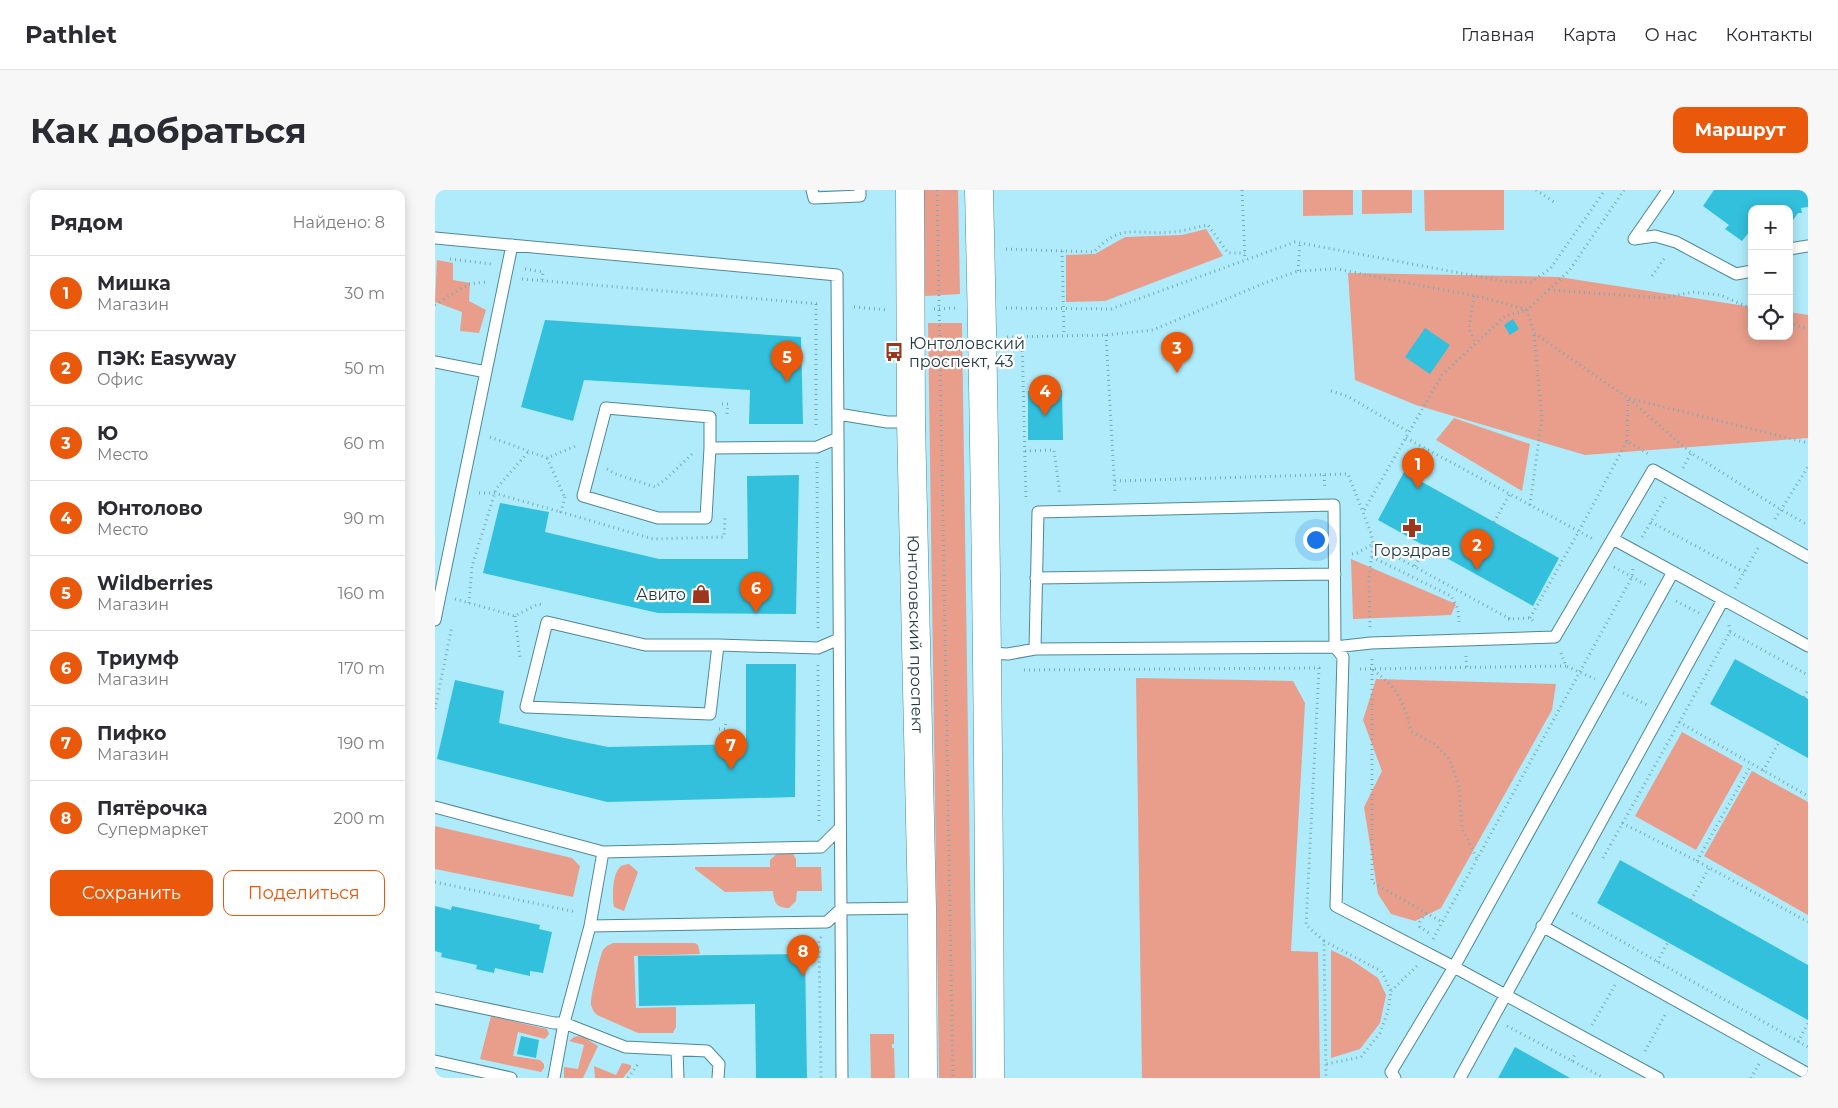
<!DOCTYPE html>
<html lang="ru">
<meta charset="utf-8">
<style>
:root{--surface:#fff;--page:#f7f7f7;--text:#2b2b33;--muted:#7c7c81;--line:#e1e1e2;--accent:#ea580c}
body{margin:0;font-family:Montserrat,sans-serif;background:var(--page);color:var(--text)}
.controls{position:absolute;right:15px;top:15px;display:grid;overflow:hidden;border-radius:10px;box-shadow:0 2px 12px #0003}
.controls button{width:45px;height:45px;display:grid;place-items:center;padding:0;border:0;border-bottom:1px solid var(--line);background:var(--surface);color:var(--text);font:25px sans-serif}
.you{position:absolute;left:880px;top:349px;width:18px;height:18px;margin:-12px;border:4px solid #fff;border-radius:50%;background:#1a73e8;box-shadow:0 0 0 8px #1a73e833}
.badge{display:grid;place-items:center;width:32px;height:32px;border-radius:50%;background:var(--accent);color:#fff;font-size:16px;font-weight:700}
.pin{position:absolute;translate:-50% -41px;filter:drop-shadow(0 1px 2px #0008)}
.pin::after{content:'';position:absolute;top:26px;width:18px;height:15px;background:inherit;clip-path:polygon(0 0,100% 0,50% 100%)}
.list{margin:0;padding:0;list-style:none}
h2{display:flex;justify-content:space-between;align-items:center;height:65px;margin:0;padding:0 20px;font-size:21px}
h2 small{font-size:16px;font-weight:400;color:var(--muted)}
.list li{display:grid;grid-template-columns:32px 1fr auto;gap:15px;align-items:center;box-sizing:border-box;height:75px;padding:0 20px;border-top:1px solid var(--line)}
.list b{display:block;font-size:19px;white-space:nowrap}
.list p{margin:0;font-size:16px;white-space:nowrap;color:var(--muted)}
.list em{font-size:16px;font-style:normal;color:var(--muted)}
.actions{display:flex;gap:10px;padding:15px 20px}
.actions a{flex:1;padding:11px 0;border:1px solid var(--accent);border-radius:10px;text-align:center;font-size:18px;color:var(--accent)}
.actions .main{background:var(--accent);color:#fff}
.icon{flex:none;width:28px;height:28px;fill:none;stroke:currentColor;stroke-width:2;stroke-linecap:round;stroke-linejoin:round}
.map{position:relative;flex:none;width:1373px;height:888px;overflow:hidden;border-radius:10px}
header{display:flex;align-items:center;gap:30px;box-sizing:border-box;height:70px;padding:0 25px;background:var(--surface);border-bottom:1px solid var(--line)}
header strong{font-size:24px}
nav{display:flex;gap:28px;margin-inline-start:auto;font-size:18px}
.intro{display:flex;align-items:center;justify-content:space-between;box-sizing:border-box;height:120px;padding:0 30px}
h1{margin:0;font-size:35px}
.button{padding:12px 22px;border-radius:10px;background:var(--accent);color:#fff;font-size:18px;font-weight:700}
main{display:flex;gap:30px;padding:0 30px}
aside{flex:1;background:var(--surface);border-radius:10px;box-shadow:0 2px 12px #0003}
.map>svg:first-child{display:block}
.green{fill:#e89e8b}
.building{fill:#32c0dd}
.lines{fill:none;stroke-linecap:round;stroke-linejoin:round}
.lane-casing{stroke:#4f8896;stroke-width:13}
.secondary-casing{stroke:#4f8896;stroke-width:29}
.path{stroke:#7baab5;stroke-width:3;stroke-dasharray:1 4;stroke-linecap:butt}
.lane{stroke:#fff;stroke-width:11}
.secondary{stroke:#fff;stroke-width:28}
.labels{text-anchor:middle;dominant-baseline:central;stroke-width:4.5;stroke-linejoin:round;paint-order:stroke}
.poi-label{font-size:16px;fill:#223a40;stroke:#fff;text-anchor:start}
.street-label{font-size:16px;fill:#223a40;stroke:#fff}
</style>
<header>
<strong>Pathlet</strong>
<nav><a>Главная</a><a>Карта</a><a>О нас</a><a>Контакты</a></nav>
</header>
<div class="intro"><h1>Как добраться</h1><a class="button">Маршрут</a></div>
<main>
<aside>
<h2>Рядом<small>Найдено: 8</small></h2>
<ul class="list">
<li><span class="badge">1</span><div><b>Мишка</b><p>Магазин</p></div><em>30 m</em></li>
<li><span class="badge">2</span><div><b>ПЭК: Easyway</b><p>Офис</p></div><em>50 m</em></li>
<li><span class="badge">3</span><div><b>Ю</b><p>Место</p></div><em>60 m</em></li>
<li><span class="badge">4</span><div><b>Юнтолово</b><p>Место</p></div><em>90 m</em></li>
<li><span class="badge">5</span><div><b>Wildberries</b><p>Магазин</p></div><em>160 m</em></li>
<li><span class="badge">6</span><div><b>Триумф</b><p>Магазин</p></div><em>170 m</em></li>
<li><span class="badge">7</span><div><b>Пифко</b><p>Магазин</p></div><em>190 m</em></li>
<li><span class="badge">8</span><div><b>Пятёрочка</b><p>Супермаркет</p></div><em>200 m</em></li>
</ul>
<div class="actions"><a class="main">Сохранить</a><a>Поделиться</a></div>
</aside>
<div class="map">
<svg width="1373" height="888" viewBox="0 0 1373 888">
<rect width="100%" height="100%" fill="#afebfa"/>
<path class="green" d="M489,0H523L525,104L490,106Z
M868,0H918V25L868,26Z
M927,0H977V23L927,24Z
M989,0H1069V40L990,41Z
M771,39L788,66L670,111L631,112V65L660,64L690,47L747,45Z
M2,70L18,73V90L35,93L34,111L51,120L44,143L25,141L27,122L0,112Z
M913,83L1124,87L1317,117V146H1354V122L1373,125V248L1150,265L981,215L920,190Z
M493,133H527L538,888H504Z
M1019,228L1095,254L1087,301L1001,250Z
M916,369L1021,414L1016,425L918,429Z
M701,488L858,491L870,513L856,761L883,762L885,888H707Z
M941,489L1121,494L1117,520L1006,718L980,731L956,724L943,704L929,617L947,581L928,530Z
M1247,542L1308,576L1261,660L1200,626Z
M1317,581L1373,612V725L1269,666Z
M0,636L137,668L145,676L138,707L0,679Z
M346,660L357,662L361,669V677H386L387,701H362L361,711L354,718C341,718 339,712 338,701L290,702L260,679V677H335V670Z
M194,674L203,682L189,721L179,717C177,707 177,683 186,676C188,675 193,674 194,674Z
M178,753H260L263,755L265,764L199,766L201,818L241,817V837L238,843H203L162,825C159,822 157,819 156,815C155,808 165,765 168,760C171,756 174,755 178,753Z
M896,760L915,769L943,788L951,805L945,833L925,859L896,868Z
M56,826L112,839L114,844L110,849L83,842L78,866L105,870L109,874V878L106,882L45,869Z
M435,844H459V854H457V858H459L460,888H436Z
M143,846L149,847L163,856L148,888H129V877L143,879L149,855L134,851L139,847Z
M187,873L196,875V878L188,888H160L159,876L181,885Z"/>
<path class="building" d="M1279,0H1373V17L1366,18L1367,23H1363L1354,36V19H1317V42L1315,41L1307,51L1290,39L1294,35L1268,16Z
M1078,129L1084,139L1075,145L1069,135Z
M110,130L366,147L368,234H314L315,200L149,190L138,231L86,217Z
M990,138L1015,155L995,184L970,167Z
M627,200L628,250H593V201Z
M969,282L1124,368L1098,416L943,330Z
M364,285L361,424L223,423L48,383L65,313L114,322L110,342L224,369H313L312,286Z
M1300,469L1373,509V568L1275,514Z
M311,474H361L360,607L172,612L2,569L20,490L69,501L64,533L134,549L173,557L311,554Z
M1185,670L1373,775V830L1162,713Z
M0,716L16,720L17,716L105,735L104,739L117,742L108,783L95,781V786L60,778L59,783L41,779L42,775L6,767L7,763L0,761Z
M370,764L372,888H321L320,814L204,816L203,766Z
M86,846L104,850L101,868L82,864Z
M1080,857L1135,888H1063Z"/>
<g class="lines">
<g class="lane-casing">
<path id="lane" d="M377,0L379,8L425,6V0
M1233,0L1199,49L1220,46L1241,52L1301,84L1317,81
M0,48L402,85L407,888
M1354,59L1373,56
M0,172L51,182
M403,224L452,232H476
M275,258V227L171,218L148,306L223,328H271L275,258L382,257L403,248
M1178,349L1373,456
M601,388L900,384
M0,430L77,55
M283,455H210L112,432L91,517L275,524L283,455L383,458L404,449
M552,463L573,464L600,459L900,457L899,315L603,322L600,459
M0,617L168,662L155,736L129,833L119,888
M168,662L386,657L405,638
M155,736L392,732L406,719L487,718
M1107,736L1373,884
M0,808L119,833H129L190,857L272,861L284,874L283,888
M242,860L243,888
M0,871L76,888
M960,888L956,882L1019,777L1238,382
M1025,888L1288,410
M1223,888L1019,777L901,716L908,467L900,457L936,453L1120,447L1218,280L1373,367"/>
</g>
<g class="secondary-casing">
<g id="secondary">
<path id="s1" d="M475,0L476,232L487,718L488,888"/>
<path d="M544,0C551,296 554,592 555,888"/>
</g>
</g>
<path class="path" d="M502,0L518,888
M807,0L810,70
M1101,0L1119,12
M1189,0L1134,81L1092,120L1099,143L1193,208L1373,253
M571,59L659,62C687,31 704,46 738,42C750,41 762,37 773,35L793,63H810
M627,61L629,146
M15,69L56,74
M90,79L108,82L107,91
M863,81L865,53
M1217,86L1231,66
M87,89L385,114
M1114,100L1228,108L1258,102L1285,105L1317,119
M1039,106L1034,139L1041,154
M381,114V239
M0,115L33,94L52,92
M419,117L452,120
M571,118L676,119L860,52L1073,92H1096L1115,79L1170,0
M499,119L522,118
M1354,133L1373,139
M671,145L680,304
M587,146L591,310
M572,147L671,145L718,140L827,94L863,81L902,79L1050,108L1092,120L1070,126L1007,185L928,322
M896,201L912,206L974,242
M1194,209L1256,263L1345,319L1373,335
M287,214H293L292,224
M55,247L112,268L143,255
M971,248L1160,350
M1192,251L1193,209
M590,261L619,260L625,305
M112,268L130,308
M382,272L383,441
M1248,278L1256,263
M172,279L181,284L220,297L231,289L257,264
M889,285L890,299
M680,291L913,284L936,343L938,354L934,389L935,437
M44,303H59L126,322
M130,307L126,322L218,349L289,347L290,328
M1095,315L1107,228L1099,144
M1340,329L1373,277
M1059,332L1075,304
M1216,332L1309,382
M1207,347L1232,305
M938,354L1075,429
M917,364L922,363L938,354
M937,367L1016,406L1023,419L1024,432
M980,376L991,356
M1179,377L1213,396
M1300,398L1323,358
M20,409L80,426L103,414L108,415
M1241,411L1264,423
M34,413L37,376L61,299L94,261
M80,426L85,468
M1095,428L1144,341L1192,251L1215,265
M1073,429L1095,428L1098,431
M1295,442L1373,485
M1126,463L1131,476L1160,489
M1031,466L1032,478
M937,469V692L1007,732
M383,475L384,634
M925,479L1131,476
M589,480L884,478L871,735L889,751L891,888
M938,480C964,499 968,511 976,541L1001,555L1015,570L1024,596L1027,638L1042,669
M1188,503L1212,515
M1369,507L1373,500
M0,519L17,436
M1244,532L1373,606
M284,539H290L291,532
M1328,581L1344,552
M1187,633L1262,671L1373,732
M1168,668L1295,442L1294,435
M1262,671L1316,575
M0,692L141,722
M1256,710L1274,678
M991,723L985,732V737L994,743
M1137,723L1373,857
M386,747L384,751L386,888
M998,749L1197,387L1198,379
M889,751L946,781L956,801L953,821L945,843L926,867L891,874
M1222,772L1233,752
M956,801L982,776
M1157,835L1180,795
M1072,836L1169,888
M1363,852L1373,833
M1210,861L1231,823
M1137,871L1141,862
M193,888L203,874
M1316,888L1324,874"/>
<use href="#lane" class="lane"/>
<use href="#secondary" class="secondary"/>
</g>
<defs>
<g id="bus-bare" transform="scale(1.5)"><path d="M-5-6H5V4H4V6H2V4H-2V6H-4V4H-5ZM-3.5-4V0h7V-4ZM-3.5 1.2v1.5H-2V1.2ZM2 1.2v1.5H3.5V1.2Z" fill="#9e361b" stroke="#fff" stroke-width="2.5" paint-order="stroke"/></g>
<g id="pharmacy-bare" transform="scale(1.5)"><path d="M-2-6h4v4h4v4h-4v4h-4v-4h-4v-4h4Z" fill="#9e361b" stroke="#fff" stroke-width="2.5" paint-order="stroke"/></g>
<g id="shop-bare" transform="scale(1.5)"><path d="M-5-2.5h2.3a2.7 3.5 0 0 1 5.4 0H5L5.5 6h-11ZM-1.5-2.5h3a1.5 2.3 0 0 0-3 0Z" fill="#9e361b" stroke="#fff" stroke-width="2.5" paint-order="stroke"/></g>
</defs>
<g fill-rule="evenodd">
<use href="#bus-bare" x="459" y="162"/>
<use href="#pharmacy-bare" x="977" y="338"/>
<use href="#shop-bare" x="266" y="404"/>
</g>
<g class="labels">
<g class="poi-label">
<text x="474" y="153">Юнтоловский<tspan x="474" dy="18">проспект, 43</tspan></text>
<text x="977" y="360" text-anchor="middle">Горздрав</text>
<text x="251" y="404" text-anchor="end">Авито</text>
</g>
<g class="street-label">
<text stroke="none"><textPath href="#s1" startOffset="444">Юнтоловский проспект</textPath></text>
</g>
</g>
</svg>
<div class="controls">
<button>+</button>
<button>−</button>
<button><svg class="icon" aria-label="locate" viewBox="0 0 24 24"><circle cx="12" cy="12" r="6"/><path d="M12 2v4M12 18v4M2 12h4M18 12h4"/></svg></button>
</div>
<div class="you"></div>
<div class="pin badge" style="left:983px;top:299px">1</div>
<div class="pin badge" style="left:1042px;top:380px">2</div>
<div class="pin badge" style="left:742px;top:183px">3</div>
<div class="pin badge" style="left:610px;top:226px">4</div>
<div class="pin badge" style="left:352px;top:192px">5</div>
<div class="pin badge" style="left:321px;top:423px">6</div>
<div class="pin badge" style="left:296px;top:580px">7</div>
<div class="pin badge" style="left:368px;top:786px">8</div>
</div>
</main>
